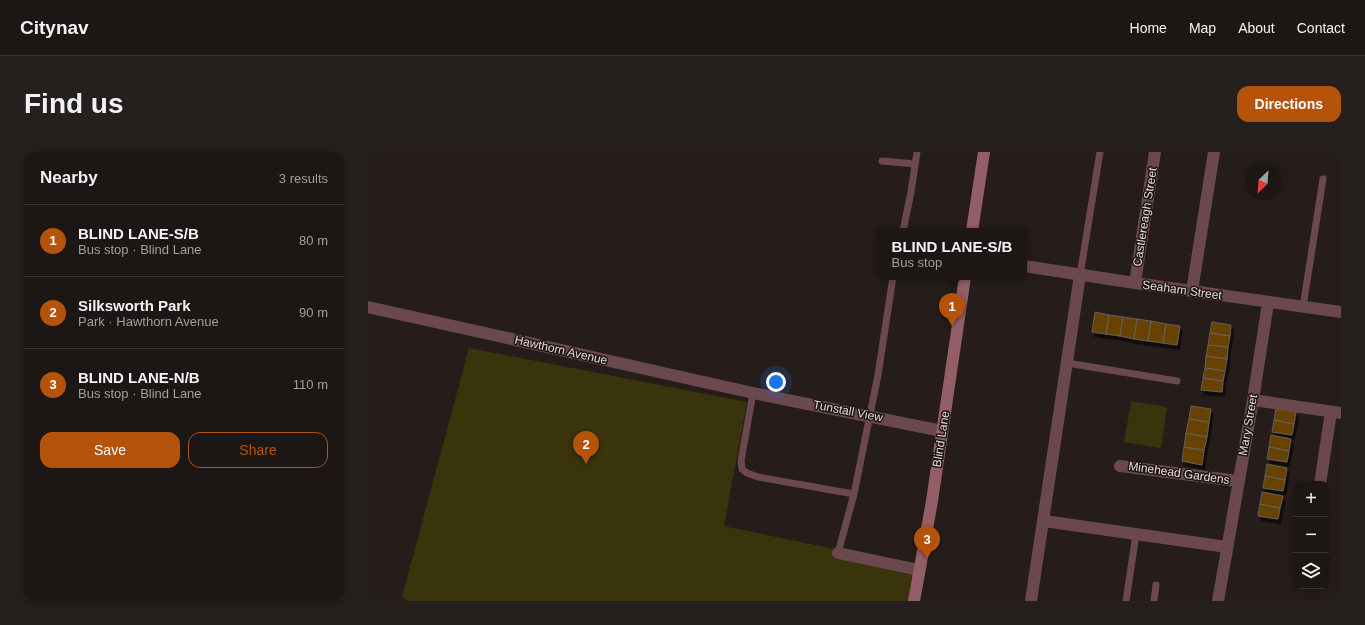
<!DOCTYPE html>
<meta charset="utf-8">
<style>
:root{--surface:#1c1614;--page:#251f1d;--text:#f1f3f6;--muted:#a09fa0;--line:#3a3534;--accent:#b45309}
body{margin:0;font-family:Arial,sans-serif;background:var(--page);color:var(--text)}
.controls{position:absolute;right:12px;bottom:12px;display:grid;overflow:hidden;border-radius:8px;box-shadow:0 2px 10px #0003}
.controls button{width:36px;height:36px;display:grid;place-items:center;padding:0;border:0;border-bottom:1px solid var(--line);background:var(--surface);color:var(--text);font:20px sans-serif}
.compass{position:absolute;left:877px;top:12px;width:36px;height:36px;border-radius:50%;background:var(--surface);box-shadow:0 2px 10px #0003;rotate:205deg}
.you{position:absolute;left:408px;top:230px;width:14px;height:14px;margin:-10px;border:3px solid #fff;border-radius:50%;background:#1a73e8;box-shadow:0 0 0 6px #1a73e833}
.badge{display:grid;place-items:center;width:26px;height:26px;border-radius:50%;background:var(--accent);color:#fff;font-size:13px;font-weight:700}
.pin{position:absolute;translate:-50% -33px;filter:drop-shadow(0 1px 2px #0008)}
.pin::after{content:'';position:absolute;top:21px;width:14px;height:12px;background:inherit;clip-path:polygon(0 0,100% 0,50% 100%)}
.popup{position:absolute;left:509px;top:76px;width:150px;height:52px;box-sizing:border-box;display:grid;place-content:center;border-radius:8px;background:var(--surface);filter:drop-shadow(0 1px 3px #0005);font-size:13px;white-space:nowrap;color:var(--muted)}
.popup b{font-size:15px;color:var(--text)}
.popup::after{content:'';position:absolute;left:50%;top:100%;margin-left:-8px;border:8px solid transparent;border-top-color:var(--surface)}
.list{margin:0;padding:0;list-style:none}
h2{display:flex;justify-content:space-between;align-items:center;height:52px;margin:0;padding:0 16px;font-size:17px}
h2 small{font-size:13px;font-weight:400;color:var(--muted)}
.list li{display:grid;grid-template-columns:26px 1fr auto;gap:12px;align-items:center;box-sizing:border-box;height:72px;padding:0 16px;border-top:1px solid var(--line)}
.list b{display:block;font-size:15px;white-space:nowrap}
.list p{margin:0;font-size:13px;white-space:nowrap;color:var(--muted)}
.list em{font-size:13px;font-style:normal;color:var(--muted)}
.actions{display:flex;gap:8px;padding:12px 16px}
.actions a{flex:1;padding:9px 0;border:1px solid var(--accent);border-radius:12px;text-align:center;font-size:14px;color:var(--accent)}
.actions .main{background:var(--accent);color:#fff}
.icon{flex:none;width:22px;height:22px;fill:none;stroke:currentColor;stroke-width:2;stroke-linecap:round;stroke-linejoin:round}
.map{position:relative;flex:none;width:973px;height:449px;overflow:hidden;border-radius:12px}
header{display:flex;align-items:center;gap:24px;box-sizing:border-box;height:56px;padding:0 20px;background:var(--surface);border-bottom:1px solid var(--line)}
header strong{font-size:19px}
nav{display:flex;gap:22px;margin-inline-start:auto;font-size:14px}
.intro{display:flex;align-items:center;justify-content:space-between;box-sizing:border-box;height:96px;padding:0 24px}
h1{margin:0;font-size:28px}
.button{padding:10px 18px;border-radius:12px;background:var(--accent);color:#fff;font-size:14px;font-weight:700}
main{display:flex;gap:24px;padding:0 24px}
aside{flex:1;background:var(--surface);border-radius:12px;box-shadow:0 2px 10px #0003}
.map>svg:first-child{display:block}
.green{fill:#39340b}
.building{fill:#684206;stroke:#665f57;filter:url(#shadow)}
.lines{fill:none;stroke-linecap:round;stroke-linejoin:round}
.lane{stroke:#6a484e;stroke-width:7}
.street{stroke:#6a484e;stroke-width:12}
.secondary{stroke:#945e68;stroke-width:12}
.labels{text-anchor:middle;dominant-baseline:central;stroke-width:3;stroke-linejoin:round;paint-order:stroke}
.street-label{font-size:12px;fill:#e2dcda;stroke:#1d1411}
</style>
<header>
<strong>Citynav</strong>
<nav><a>Home</a><a>Map</a><a>About</a><a>Contact</a></nav>
</header>
<div class="intro"><h1>Find us</h1><a class="button">Directions</a></div>
<main>
<aside>
<h2>Nearby<small>3 results</small></h2>
<ul class="list">
<li><span class="badge">1</span><div><b>BLIND LANE-S/B</b><p>Bus stop · Blind Lane</p></div><em>80 m</em></li>
<li><span class="badge">2</span><div><b>Silksworth Park</b><p>Park · Hawthorn Avenue</p></div><em>90 m</em></li>
<li><span class="badge">3</span><div><b>BLIND LANE-N/B</b><p>Bus stop · Blind Lane</p></div><em>110 m</em></li>
</ul>
<div class="actions"><a class="main">Save</a><a>Share</a></div>
</aside>
<div class="map">
<svg width="973" height="449" viewBox="0 0 973 449">
<defs>
<filter id="shadow"><feDropShadow dx="2.5" dy="4.5" stdDeviation="0" flood-color="#0009"/></filter>
</defs>
<rect width="100%" height="100%" fill="#261d1a"/>
<path class="green" d="M101,196L379,250L356,374L466,397L547,421L543,449H40L34,445Z
M763,249L799,255L793,296L756,290Z"/>
<path class="building" d="M727,160L741,163L738,182L724,180Z
M741,163L755,165L752,184L738,182Z
M755,165L769,167L766,187L752,184Z
M769,167L783,169L780,189L766,187Z
M783,169L798,172L795,191L780,189Z
M844,170L863,173L862,184L842,181Z
M798,172L812,174L809,193L795,191Z
M842,181L862,184L860,195L840,193Z
M840,193L860,195L859,207L838,204Z
M838,204L859,207L857,219L837,216Z
M837,216L857,219L855,229L835,226Z
M835,226L855,229L854,240L833,238Z
M823,254L843,257L841,270L821,267Z
M908,256L928,260L926,272L906,268Z
M821,267L841,270L839,285L818,281Z
M906,268L926,272L924,283L904,280Z
M818,281L839,285L836,298L816,295Z
M903,283L923,287L921,299L901,295Z
M816,295L836,298L834,313L814,309Z
M901,295L921,299L919,310L899,307Z
M899,312L919,316L917,328L897,324Z
M897,324L917,328L915,339L895,336Z
M894,340L915,344L912,356L892,352Z
M892,352L912,356L910,367L890,364Z"/>
<g class="lines">
<path class="lane" d="M514,9L547,12
M535,79L543,40L549,0
M712,123L732,0
M935,155L955,27
M699,211L809,229
M385,241L373,309L374,317L379,321L390,325L486,342
M470,401L486,342L510,223L525,125
M758,449L768,382
M786,449L788,433"/>
<path class="street" d="M656,114L767,131L973,160
M767,131L787,0
M824,139L846,0
M0,155L385,241L574,279
M885,248L973,261
M752,314L870,329
M952,332L963,260
M676,369L859,395
M470,401L551,418
M663,449L712,123
M850,449L885,248L900,151"/>
<path class="secondary" d="M604,79L616,0
M546,449L564,349L597,125"/>
</g>
<g class="labels">
<g class="street-label">
<text transform="translate(777 65) rotate(-81)">Castlereagh Street</text>
<text transform="translate(814 138) rotate(8)">Seaham Street</text>
<text transform="translate(193 198) rotate(13)">Hawthorn Avenue</text>
<text transform="translate(480 259) rotate(11)">Tunstall View</text>
<text transform="translate(880 273) rotate(-80)">Mary Street</text>
<text transform="translate(573 287) rotate(-81)">Blind Lane</text>
<text transform="translate(811 321) rotate(8)">Minehead Gardens</text>
</g>
</g>
</svg>
<div class="controls">
<button>+</button>
<button>−</button>
<button><svg class="icon" aria-label="layers" viewBox="0 0 24 24"><path d="M12 4l9 5-9 5-9-5zM3 14l9 5 9-5"/></svg></button>
</div>
<svg class="compass" viewBox="-18 -18 36 36"><path d="M0-13l5 13h-10z" fill="#e53935"/><path d="M0 13l5-13h-10z" fill="#a09fa0"/></svg>
<div class="you"></div>
<div class="pin badge" style="left:584px;top:174px">1</div>
<div class="popup"><b>BLIND LANE-S/B</b>Bus stop</div>
<div class="pin badge" style="left:218px;top:312px">2</div>
<div class="pin badge" style="left:559px;top:407px">3</div>
</div>
</main>
